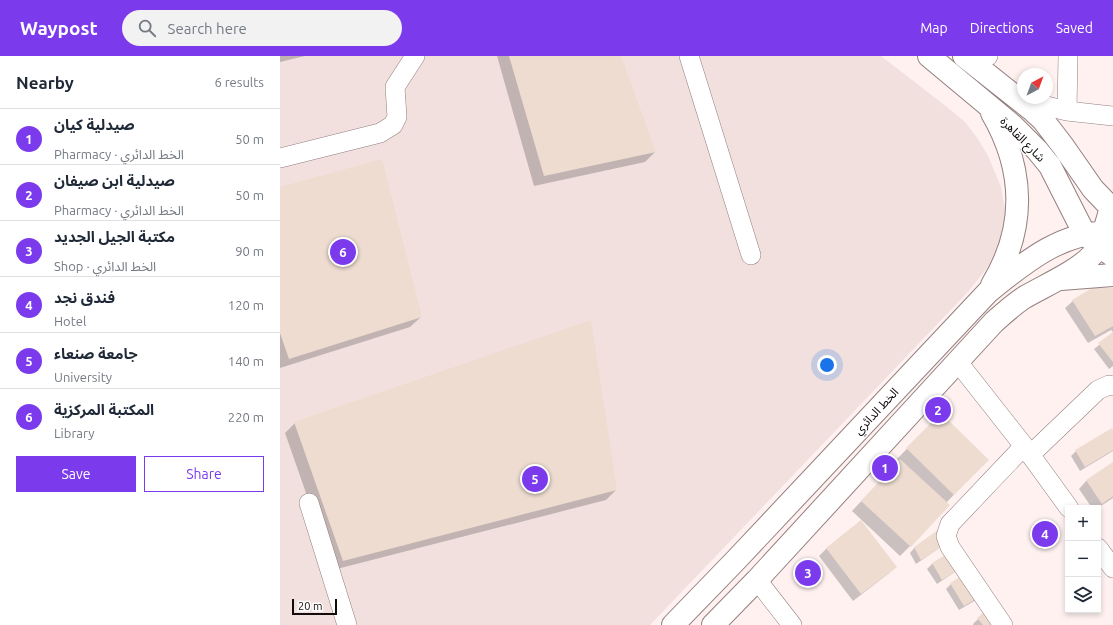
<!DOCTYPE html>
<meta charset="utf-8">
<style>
:root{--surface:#fff;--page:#f2f2f3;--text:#1f2937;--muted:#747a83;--line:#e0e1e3;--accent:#7c3aed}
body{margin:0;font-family:Ubuntu,"Noto Sans Arabic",sans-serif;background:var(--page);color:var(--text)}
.controls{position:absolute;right:12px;bottom:12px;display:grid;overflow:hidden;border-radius:0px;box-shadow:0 2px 6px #0003}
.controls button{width:36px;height:36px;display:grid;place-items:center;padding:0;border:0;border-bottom:1px solid var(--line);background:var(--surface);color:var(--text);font:20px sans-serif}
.compass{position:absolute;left:737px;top:12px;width:36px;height:36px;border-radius:50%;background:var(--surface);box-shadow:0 2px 6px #0003;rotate:41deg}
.scale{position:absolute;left:12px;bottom:10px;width:45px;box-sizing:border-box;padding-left:4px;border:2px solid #130c0c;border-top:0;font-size:11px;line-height:14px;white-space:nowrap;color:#130c0c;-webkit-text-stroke:3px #fff;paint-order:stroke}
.you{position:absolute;left:547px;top:309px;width:14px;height:14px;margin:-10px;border:3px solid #fff;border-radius:50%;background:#1a73e8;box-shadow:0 0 0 6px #1a73e833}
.badge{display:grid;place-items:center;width:26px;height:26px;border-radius:50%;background:var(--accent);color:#fff;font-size:13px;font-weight:700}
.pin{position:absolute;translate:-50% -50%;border:2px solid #fff;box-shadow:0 1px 4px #0006}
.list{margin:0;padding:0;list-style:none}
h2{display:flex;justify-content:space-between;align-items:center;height:52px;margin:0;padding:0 16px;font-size:17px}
h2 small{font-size:13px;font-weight:400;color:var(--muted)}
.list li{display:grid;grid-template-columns:26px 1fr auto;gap:12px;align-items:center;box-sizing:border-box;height:56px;padding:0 16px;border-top:1px solid var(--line)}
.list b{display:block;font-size:15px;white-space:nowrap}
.list p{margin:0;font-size:13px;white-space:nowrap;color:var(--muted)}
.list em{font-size:13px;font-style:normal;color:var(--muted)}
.actions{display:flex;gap:8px;padding:12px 16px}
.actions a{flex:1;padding:9px 0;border:1px solid var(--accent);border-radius:0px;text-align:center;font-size:14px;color:var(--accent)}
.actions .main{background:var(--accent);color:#fff}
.icon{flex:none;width:22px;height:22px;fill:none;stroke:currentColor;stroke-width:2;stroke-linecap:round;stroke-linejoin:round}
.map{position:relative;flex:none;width:833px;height:569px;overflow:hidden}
header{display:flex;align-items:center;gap:24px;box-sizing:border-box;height:56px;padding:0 20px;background:var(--accent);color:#fff}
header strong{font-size:19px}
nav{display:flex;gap:22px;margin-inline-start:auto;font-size:14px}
.search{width:280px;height:36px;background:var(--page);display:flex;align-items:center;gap:10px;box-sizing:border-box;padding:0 14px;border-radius:22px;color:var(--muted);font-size:15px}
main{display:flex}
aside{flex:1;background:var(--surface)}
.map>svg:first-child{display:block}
.built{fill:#f2e0de}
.shadow{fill:#0003}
.building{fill:#eedcd1}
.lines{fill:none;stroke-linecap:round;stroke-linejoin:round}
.minor-casing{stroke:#937f7e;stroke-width:20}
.major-casing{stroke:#937f7e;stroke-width:24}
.minor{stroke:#fff;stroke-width:19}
.major{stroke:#fff;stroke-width:22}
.labels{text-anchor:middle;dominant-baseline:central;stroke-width:3;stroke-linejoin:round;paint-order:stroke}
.street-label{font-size:12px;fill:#130c0c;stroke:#fff}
</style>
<header>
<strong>Waypost</strong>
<div class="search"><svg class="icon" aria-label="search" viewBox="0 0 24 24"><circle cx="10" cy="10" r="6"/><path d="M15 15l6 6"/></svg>Search here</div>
<nav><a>Map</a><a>Directions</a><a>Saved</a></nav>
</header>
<main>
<aside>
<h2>Nearby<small>6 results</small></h2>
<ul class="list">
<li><span class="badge">1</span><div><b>صيدلية كيان</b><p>Pharmacy · الخط الدائري</p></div><em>50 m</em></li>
<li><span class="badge">2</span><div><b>صيدلية ابن صيفان</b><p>Pharmacy · الخط الدائري</p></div><em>50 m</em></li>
<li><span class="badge">3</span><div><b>مكتبة الجيل الجديد</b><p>Shop · الخط الدائري</p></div><em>90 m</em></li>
<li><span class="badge">4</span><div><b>فندق نجد</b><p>Hotel</p></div><em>120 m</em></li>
<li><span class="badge">5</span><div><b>جامعة صنعاء</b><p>University</p></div><em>140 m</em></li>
<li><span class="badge">6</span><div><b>المكتبة المركزية</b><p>Library</p></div><em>220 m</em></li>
</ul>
<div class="actions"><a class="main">Save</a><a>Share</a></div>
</aside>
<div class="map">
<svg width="833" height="569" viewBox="0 0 833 569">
<rect width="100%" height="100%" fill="#fef1f0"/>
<path class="built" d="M0,0H601L667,51L685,66L698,83L708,100L721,131L725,154L724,181L715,202L687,237L370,569H0Z"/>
<path class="shadow" d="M0,0H25L0,6Z
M217,0H340L375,96L365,106L254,130Z
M0,132L141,261L130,271L0,312Z
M833,233V276L831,274L808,287L785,252L793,245Z
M833,278V310L829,313L814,293Z
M661,358L707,404L666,447L630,490L620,500L572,455L619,405L617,403Z
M15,367L336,434L326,444L53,514L5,377Z
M833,376V395L800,415L791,400L796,395Z
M833,407V442L818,452H812L799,433L806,425Z
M581,466L616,511L608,518L573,545L539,500L546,493Z
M663,488L658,493L636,508L630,497L635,491Z
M674,494L678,514L657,528L647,513L652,508Z
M671,528L696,544L679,554L666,533Z
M713,549L727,569H693V568L698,563Z"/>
<path class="building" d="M229,0H341L376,96L264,120Z
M102,103L142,261L9,303L0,277V131Z
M812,232H833V270L815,280L792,244Z
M311,264L337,434L63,505L14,366Z
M833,276V306L818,287Z
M661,357L709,404L674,439L626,392Z
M832,372L833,374V394L805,411L795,394Z
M620,403L670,449L631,491L581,445Z
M833,406V440L822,448L806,424Z
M581,464L617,511L581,538L546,492Z
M658,474L664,489L641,504L634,491Z
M675,493L685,510L662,524L652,507Z
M688,516L702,539L684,550L670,527Z
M714,548L728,569H703L697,562Z"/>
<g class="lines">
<g class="minor-casing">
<path id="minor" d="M409,0L471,199
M694,8L708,0
M738,43L787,55L833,60
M787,55L788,0
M0,102L100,77L113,69L117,61L115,31L135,0
M677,305L744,390L789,452
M750,399L818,334L829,329L833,330
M29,447L67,569
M818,492L833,512
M477,524L512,569
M723,569L670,491L666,480L670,468L744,390"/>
</g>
<g class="major-casing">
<path id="major" d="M649,0L733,70L757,94L770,110L802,173L812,184L833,200
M684,0L751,53L763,64L783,90L813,133L833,154
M712,57C745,114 746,173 712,229
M781,223L833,219
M393,569L456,504L708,236C744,207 784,173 833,177
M433,569L477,524L714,266C724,257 734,248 745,241C764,230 800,214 813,198C823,185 826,167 831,152"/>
</g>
<use href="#minor" class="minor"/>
<use href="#major" class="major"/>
</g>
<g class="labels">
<g class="street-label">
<text transform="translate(743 83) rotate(45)">شارع القاهرة</text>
<text transform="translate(596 355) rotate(-47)">الخط الدائري</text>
</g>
</g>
</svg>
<div class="controls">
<button>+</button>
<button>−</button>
<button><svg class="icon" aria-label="layers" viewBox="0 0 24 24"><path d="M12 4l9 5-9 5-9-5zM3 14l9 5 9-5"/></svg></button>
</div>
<svg class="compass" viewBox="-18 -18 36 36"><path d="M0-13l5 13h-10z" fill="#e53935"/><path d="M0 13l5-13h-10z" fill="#747a83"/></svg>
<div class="scale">20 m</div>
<div class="you"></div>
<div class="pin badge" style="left:605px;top:412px">1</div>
<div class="pin badge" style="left:658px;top:354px">2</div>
<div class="pin badge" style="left:528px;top:517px">3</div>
<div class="pin badge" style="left:765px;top:478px">4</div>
<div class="pin badge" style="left:255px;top:423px">5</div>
<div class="pin badge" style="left:63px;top:196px">6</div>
</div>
</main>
